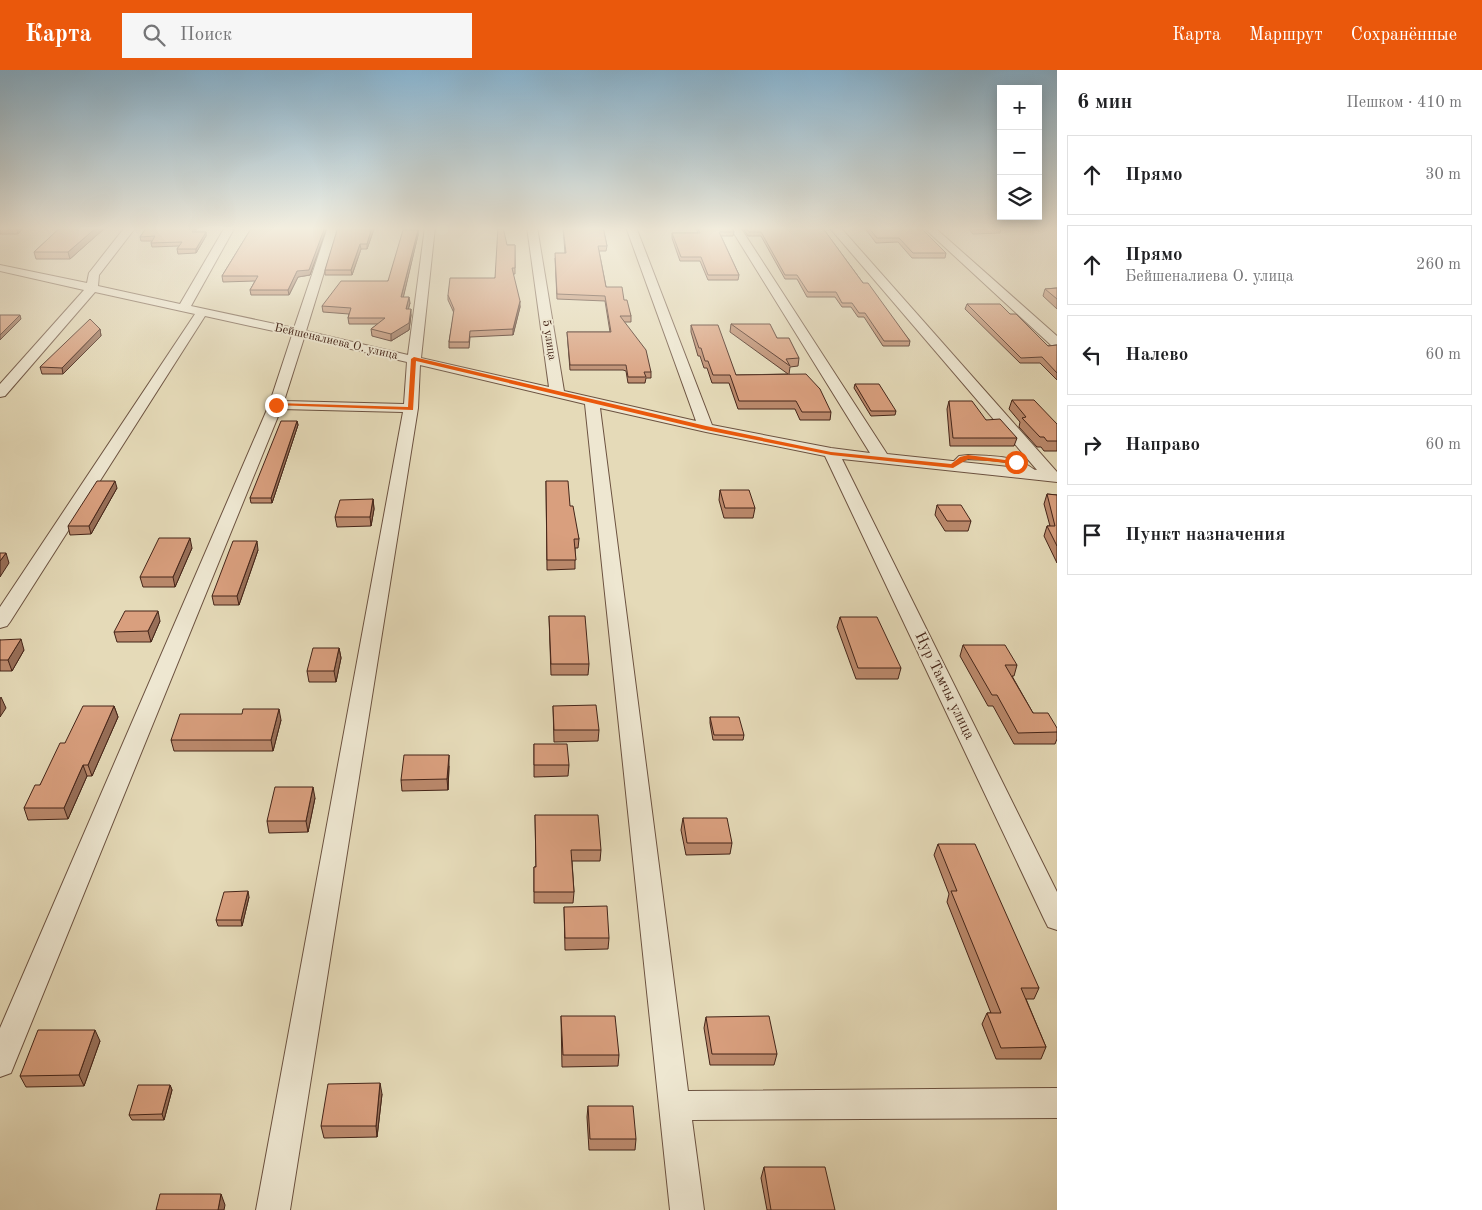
<!DOCTYPE html>
<html lang="ru">
<meta charset="utf-8">
<style>
:root{--surface:#fff;--page:#f6f6f6;--text:#202124;--muted:#757577;--line:#e0e0e0;--accent:#ea580c}
body{margin:0;font-family:"Old Standard TT",serif;background:var(--page);color:var(--text)}
.controls{position:absolute;right:15px;top:15px;display:grid;overflow:hidden;border-radius:0px;box-shadow:0 2px 12px #0003}
.controls button{width:45px;height:45px;display:grid;place-items:center;padding:0;border:0;border-bottom:1px solid var(--line);background:var(--surface);color:var(--text);font:25px sans-serif}
.stop{position:absolute;width:15px;height:15px;margin:-11px;border:4px solid #ea580c;border-radius:50%;background:#fff}
.stop.end{background:#ea580c;border-color:#fff;box-shadow:0 1px 5px #0008}
.list{margin:0;padding:0;list-style:none}
h2{display:flex;justify-content:space-between;align-items:center;height:65px;margin:0;padding:0 20px;font-size:21px}
h2 small{font-size:16px;font-weight:400;color:var(--muted)}
.list li{display:grid;grid-template-columns:32px 1fr auto;gap:15px;align-items:center;box-sizing:border-box;height:80px;margin:0 10px 10px;padding:0 10px;border:1px solid var(--line);border-radius:0px}
.list b{display:block;font-size:19px;white-space:nowrap}
.list p{margin:0;font-size:16px;white-space:nowrap;color:var(--muted)}
.list em{font-size:16px;font-style:normal;color:var(--muted)}
.icon{flex:none;width:28px;height:28px;fill:none;stroke:currentColor;stroke-width:2;stroke-linecap:round;stroke-linejoin:round}
.map{position:relative;flex:none;width:1057px;height:1140px;overflow:hidden}
header{display:flex;align-items:center;gap:30px;box-sizing:border-box;height:70px;padding:0 25px;background:var(--accent);color:#fff}
header strong{font-size:24px}
nav{display:flex;gap:28px;margin-inline-start:auto;font-size:18px}
.search{width:350px;height:45px;background:var(--page);display:flex;align-items:center;gap:12px;box-sizing:border-box;padding:0 18px;border-radius:0px;color:var(--muted);font-size:19px}
main{display:flex}
aside{flex:1;background:var(--surface)}
.map>svg:first-child{display:block}
.lines{fill:none;stroke-linecap:round;stroke-linejoin:round}
.service-casing{stroke:#6c5240;stroke-width:2}
.minor-casing{stroke:#6c5240;stroke-width:2}
.service{fill:#eee7d1;fill-rule:evenodd}
.minor{fill:#eee7d1;fill-rule:evenodd}
.wall{fill:#bb896c;stroke:#442418}
.shaded-wall{fill:#986f58;stroke:#442418}
.building{fill:#d99f7e;stroke:#442418}
.route{fill:#ea580c}
.labels{text-anchor:middle;dominant-baseline:central;stroke-width:4;stroke-linejoin:round;paint-order:stroke}
.far-street-label{font-size:12px;fill:#442418;stroke:#eee7d1}
.street-label{font-size:15px;fill:#442418;stroke:#eee7d1}
</style>
<header>
<strong>Карта</strong>
<div class="search"><svg class="icon" aria-label="search" viewBox="0 0 24 24"><circle cx="10" cy="10" r="6"/><path d="M15 15l6 6"/></svg>Поиск</div>
<nav><a>Карта</a><a>Маршрут</a><a>Сохранённые</a></nav>
</header>
<main>
<div class="map">
<svg width="1057" height="1140" viewBox="0 0 1057 1140">
<rect width="100%" height="100%" fill="#e5dab8"/>
<filter id="stains"><feTurbulence type="fractalNoise" baseFrequency=".004" numOctaves="4"/><feColorMatrix values="0 0 0 0 .2 0 0 0 0 .09 0 0 0 0 .02 0 0 0 .5 -.17"/></filter>
<radialGradient id="worn" r=".72"><stop offset=".6" stop-color="#630" stop-opacity="0"/><stop offset="1" stop-color="#630" stop-opacity=".3"/></radialGradient>
<g class="lines">
<g class="service-casing">
<path id="service" d="M968,385C993,386 1020,385 1039,404L1038,406C1028,407 1022,397 1013,394C999,389 982,390 968,389L964,390L956,399H950V395L959,386Z"/>
</g>
<g class="minor-casing">
<path id="minor" d="M125,157H136L99,205L98,216L180,234L225,157H235L191,236L294,258L328,157H338L306,261L408,285L425,157H435L421,288L549,317L527,157H537L564,321L696,351L626,157H636L712,355L831,378L870,383L730,157H740L887,384L1037,400L829,157H840L1057,402V412L842,389L1057,822V860L1048,857L1044,849L825,386L706,362L600,338L688,1021L1057,1018V1048L692,1050L704,1140H670L585,334L420,295L418,338L290,1140H256L403,342L281,339L15,993L11,1003L0,1007V958L269,335L292,265L205,246L10,552L7,556L0,558V537L195,244L95,222L5,326L0,327V314L84,220L0,201V195L87,213L89,203ZM304,268L407,292L404,334L284,331Z
M923,157H934L1057,266V277L1052,276Z"/>
</g>
<use href="#service" class="service"/>
<use href="#minor" class="minor"/>
</g>
<path class="wall" d="M0,157H24L18,164H0Z
M61,157H106L70,189H36L34,182Z
M147,157H198L195,162H206V166L196,183L178,184L177,179L179,176L152,177L151,173L152,171H141L140,167Z
M252,157H327L310,205L298,207L289,225H251L250,220L255,211L223,212L222,206Z
M563,157H603L607,176L606,181H599L606,217L624,230L631,246V252H624L651,302V308H646L645,313H628L626,301L623,300H570L567,262H610L605,231L557,229L555,188L565,183Z
M695,157H732L734,162L733,166H721L739,205L738,210H708L700,191H680L672,168V163H698Z
M742,157H822L863,213L910,271L909,276H883L864,247H858L851,237H842L835,227H807L797,209H785L761,166H748Z
M864,157H920L946,183L945,188H912L898,172L876,173Z
M967,157H1000L1001,158L1000,163L973,164Z
M374,159L367,179H361L352,205H325V200Z
M418,160V165L403,227L410,233L408,239L411,245L409,260L391,271L372,266L371,259L378,254H349L348,248L349,244L323,242L322,236L388,211Z
M507,175H515V204H513L520,237L513,265L470,267L469,278H449V272L454,243L448,230V225L495,208Z
M1057,218V239L1043,226L1045,219Z
M967,234L1010,244L1048,276L1057,275V310L1040,293H1020L965,239Z
M731,254L777,268L799,288L798,296L790,297L789,304L831,342L830,350H800L795,339H738L729,313H712L707,298H704L700,286H698L691,262V255L736,305L788,304L730,262Z
M100,259L101,266L63,304H42L40,297Z
M855,314L896,341L895,345L871,346L854,318Z
M1012,330L1057,354V381H1044L1041,377H1037L1019,357L1020,352L1009,339Z
M949,331L986,350L1017,368L1014,376H950L947,339Z
M297,351L298,355L272,433H251L250,428Z
M546,411L570,436L579,469L578,478H575V499L547,500Z
M117,418L91,464L70,465L68,456Z
M720,420L755,438L753,448H724L719,430Z
M1047,424L1057,425V493L1044,466L1047,456H1050L1044,434Z
M373,429L374,439L371,456L337,457L335,447Z
M937,435L971,451L968,461H945L935,445Z
M192,478L175,517H143L140,507Z
M258,480L239,535H214L212,526Z
M549,546L589,594L588,605H551Z
M840,547L901,598L898,609H856L837,557Z
M160,551L151,572H117L114,562Z
M0,570L24,580L12,601H0Z
M963,575L1017,595L1014,606H1012L1033,643L1057,658V669L1055,674H1014L993,636H988L960,586Z
M339,578L341,588L336,612H309L307,601Z
M114,636L118,647L92,706H87L68,749L28,750L24,738L40,715L65,673Z
M553,636L599,660L598,671L554,672Z
M710,647L744,665L743,670H713L710,653Z
M281,650L273,681H174L171,670Z
M534,674L569,695L568,706L534,707Z
M449,696L448,720L402,721L401,710Z
M315,728L308,762L269,763L267,751Z
M535,745L601,780L600,791H572L574,822L573,833H534V797H536Z
M683,748L732,773L730,784L686,785L681,760Z
M938,774L1039,918L1034,929H1026L1046,977L1041,989H996L982,954L987,943H991L947,832L949,824L934,785Z
M249,827L242,856H218L216,850Z
M564,837L609,868L608,879L565,880Z
M561,946L619,985L618,996L562,997Z
M706,947L777,984L774,995H710L704,958Z
M100,971L84,1016L26,1017L20,1006Z
M170,1015L172,1020L164,1050H132L129,1045Z
M382,1024L377,1067L324,1068L321,1056Z
M588,1036L636,1069L635,1080H589L587,1047Z
M764,1097L835,1140H767L761,1108Z"/>
<path class="shaded-wall" d="M16,157H24L18,164Z
M97,157H106L70,189L68,182Z
M195,157H198L193,166L192,162Z
M325,157H327L310,205L298,207L289,225L288,220L297,201Z
M372,157H374V159L367,179V174Z
M418,160V165L402,233L401,227Z
M206,162V166L196,183V179Z
M360,174L361,179L352,205L351,200Z
M409,227L410,233L407,245L406,239Z
M520,231V237L513,265V259Z
M411,239V245L409,260L391,271V264Z
M20,245L21,249L0,270V265Z
M100,259L101,266L63,304L62,298Z
M297,351L298,355L272,433L271,428Z
M115,411L117,418L91,464L89,456Z
M373,429L374,439L371,456L370,447Z
M190,468L192,478L175,517L173,507Z
M257,471L258,480L239,535L237,526Z
M6,483L9,493L0,507V491Z
M158,541L160,551L151,572L148,561Z
M21,569L24,580L12,601L8,590Z
M339,578L341,588L336,612L334,601Z
M1,627L6,638L0,647V629Z
M114,636L118,647L92,706L88,695Z
M279,639L281,650L273,681L271,670Z
M449,685V696L448,720L447,709Z
M83,695L87,706L68,749L64,738Z
M313,717L315,728L308,762L306,751Z
M248,821L249,827L242,856L241,850Z
M95,960L100,971L84,1016L79,1005Z
M380,1013L382,1024L377,1067L376,1056Z
M170,1015L172,1020L164,1050L162,1044Z
M221,1124L225,1135L224,1140H218Z"/>
<path class="building" d="M61,157H97L68,182H34Z
M147,157H195L192,162H206L196,179H177L182,172L151,173L155,166L140,167Z
M252,157H325L309,200L297,201L288,220H250L258,206H222Z
M338,157H372L367,174H360L351,200H325Z
M498,157H503L507,175H515V198H512L520,231L513,259L470,261L469,272H449L454,239L448,225L450,208H495Z
M563,157H603L607,176H598L606,217H622L624,230H627L631,246H620L646,280L651,302H644L646,307H628L626,295H570L567,262H611L605,226L557,224L555,183H566Z
M697,157H732L734,162H719L739,205H708L701,187H681L672,163H700Z
M745,157H822L863,213H868L910,271H884L865,243H859L852,233H842L836,222H808L797,205H785L761,162H749Z
M868,157H920L946,183H913L899,168H877Z
M973,157H1000L1001,158L975,159Z
M403,160H418L401,227H409L406,239H411L409,253L391,264L371,259L385,248H348L351,238L322,236L341,211H388Z
M1057,218V229L1045,219Z
M967,234H1000L1010,244H1016L1048,276L1057,275V303L1042,287L1021,288Z
M0,245H20L0,265Z
M90,249L100,259L62,298L40,297Z
M731,254H770L777,268H789L799,288L786,289L790,296Z
M691,255H718L736,305L806,304L820,319L831,342H802L796,331H739L730,305H713L708,291H705L701,278H699Z
M855,314H879L896,341H871Z
M1012,330H1034L1057,354V371H1047L1044,367H1040L1022,348L1026,347Z
M949,331H972L986,350L1000,349L1017,368H953Z
M281,351H297L271,428H250Z
M97,411H115L89,456H68Z
M546,411H568L570,436H573L579,469H574L576,490H547Z
M720,420H749L755,438H725Z
M1047,424L1057,425V476L1047,456H1055Z
M373,429L370,447H335L340,430Z
M937,435H961L971,451H947Z
M159,468H190L173,507H140Z
M233,471H257L237,526H212Z
M0,483H6L0,491Z
M125,541H158L148,561L114,562Z
M549,546H585L589,594H551Z
M840,547H877L901,598H858Z
M21,569L8,590H0V570Z
M963,575H1005L1017,595H1005L1033,643H1048L1057,658V662L1018,663L997,625H992Z
M313,578H339L334,601H307Z
M596,635L599,660H554L553,636Z
M83,636H114L88,695H83L64,738H24L35,715H40L60,673H65Z
M243,639H279L271,670H171L180,644H242Z
M710,647H739L744,665H714Z
M534,674H567L569,695H534Z
M404,685H449L447,709L401,710Z
M275,717H313L306,751H267Z
M535,745H598L601,780H571L574,822H534V797H536Z
M683,748H727L732,773H687Z
M938,774H975L1039,918H1021L1046,977L1001,978L987,943H1001L951,821H957Z
M248,821L241,850H216L224,822Z
M607,836L609,868H565L564,837Z
M561,946H615L619,985H563Z
M769,946L777,984H712L706,947Z
M38,960H95L79,1005L20,1006Z
M380,1013L376,1056H321L328,1014Z
M138,1015H170L162,1044L129,1045Z
M588,1036H633L636,1069H590Z
M764,1097H825L835,1140H771Z
M160,1124H221L218,1140H156Z"/>
<linearGradient id="sky" x2="0" y2="1"><stop stop-color="#88b6d4"/><stop offset="0.5" stop-color="#f3eedf"/><stop offset="1" stop-color="#f3eedf" stop-opacity="0"/></linearGradient>
<rect width="1057" height="317" fill="url(#sky)"/>
<path class="route" d="M414,287L706,356L831,382L951,394L960,387L968,385L1019,392L1016,394L968,389L953,398L831,385L706,360L416,291L413,340L273,335L276,333L408,337L411,289Z"/>
<g class="labels">
<g class="far-street-label">
<text transform="translate(549 270) rotate(81)">5 улица</text>
<text transform="translate(336 272) rotate(13)">Бейшеналиева О. улица</text>
</g>
<g class="street-label">
<text transform="translate(944 616) rotate(64)">Нур Тамчы улица</text>
</g>
</g>
<rect width="100%" height="100%" filter="url(#stains)"/>
<rect width="100%" height="100%" fill="url(#worn)"/>
</svg>
<div class="controls">
<button>+</button>
<button>−</button>
<button><svg class="icon" aria-label="layers" viewBox="0 0 24 24"><path d="M12 4l9 5-9 5-9-5zM3 14l9 5 9-5"/></svg></button>
</div>
<div class="stop" style="left:1016px;top:392px"></div>
<div class="stop end" style="left:276px;top:335px"></div>
</div>
<aside>
<h2>6 мин<small>Пешком · 410 m</small></h2>
<ul class="list">
<li><svg class="icon" aria-label="ahead" viewBox="0 0 24 24"><path d="M12 20V5M6 11l6-6 6 6"/></svg><div><b>Прямо</b></div><em>30 m</em></li>
<li><svg class="icon" aria-label="ahead" viewBox="0 0 24 24"><path d="M12 20V5M6 11l6-6 6 6"/></svg><div><b>Прямо</b><p>Бейшеналиева О. улица</p></div><em>260 m</em></li>
<li><svg class="icon" aria-label="left" viewBox="0 0 24 24"><path d="M17 20v-9H6M10 6l-5 5 5 5"/></svg><div><b>Налево</b></div><em>60 m</em></li>
<li><svg class="icon" aria-label="right" viewBox="0 0 24 24"><path d="M7 20v-9h11M14 6l5 5-5 5"/></svg><div><b>Направо</b></div><em>60 m</em></li>
<li><svg class="icon" aria-label="arrive" viewBox="0 0 24 24"><path d="M6 21V4h12l-3 4 3 4H6"/></svg><div><b>Пункт назначения</b></div></li>
</ul>
</aside>
</main>
